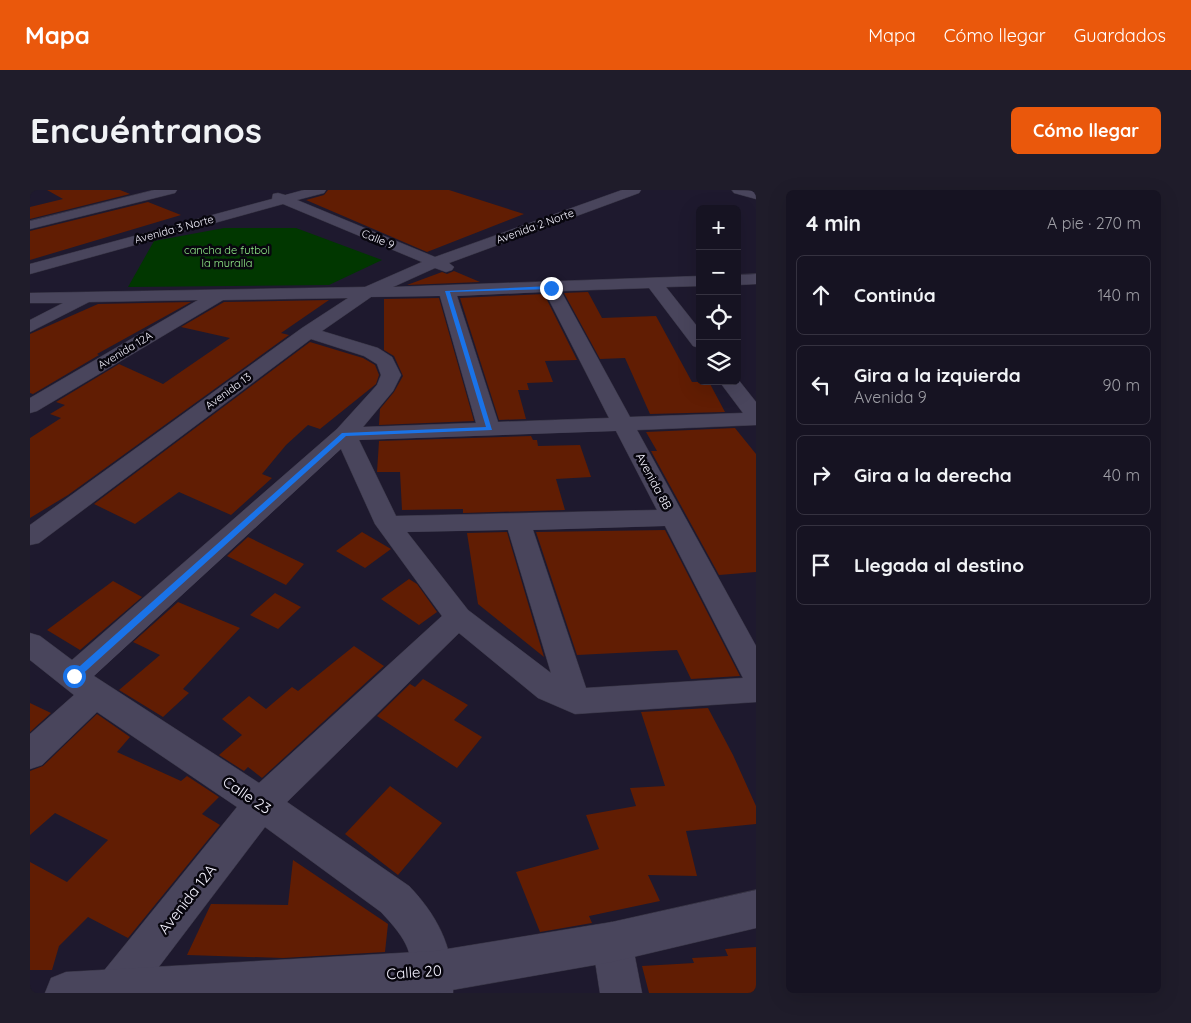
<!DOCTYPE html>
<html lang="es">
<meta charset="utf-8">
<style>
:root{--surface:#161322;--page:#1f1c2a;--text:#f1f3f6;--muted:#9e9ea5;--line:#353240;--accent:#ea580c}
body{margin:0;font-family:Quicksand,sans-serif;background:var(--page);color:var(--text)}
.controls{position:absolute;right:15px;top:15px;display:grid;overflow:hidden;border-radius:8px;box-shadow:0 5px 20px #0002}
.controls button{width:45px;height:45px;display:grid;place-items:center;padding:0;border:0;border-bottom:1px solid var(--line);background:var(--surface);color:var(--text);font:25px sans-serif}
.stop{position:absolute;width:15px;height:15px;margin:-11px;border:4px solid #1a73e8;border-radius:50%;background:#fff}
.stop.end{background:#1a73e8;border-color:#fff;box-shadow:0 1px 5px #0008}
.list{margin:0;padding:0;list-style:none}
h2{display:flex;justify-content:space-between;align-items:center;height:65px;margin:0;padding:0 20px;font-size:21px}
h2 small{font-size:16px;font-weight:400;color:var(--muted)}
.list li{display:grid;grid-template-columns:32px 1fr auto;gap:15px;align-items:center;box-sizing:border-box;height:80px;margin:0 10px 10px;padding:0 10px;border:1px solid var(--line);border-radius:8px}
.list b{display:block;font-size:19px;white-space:nowrap}
.list p{margin:0;font-size:16px;white-space:nowrap;color:var(--muted)}
.list em{font-size:16px;font-style:normal;color:var(--muted)}
.icon{flex:none;width:28px;height:28px;fill:none;stroke:currentColor;stroke-width:2;stroke-linecap:round;stroke-linejoin:round}
.map{position:relative;flex:none;width:726px;height:803px;overflow:hidden;border-radius:8px}
header{display:flex;align-items:center;gap:30px;box-sizing:border-box;height:70px;padding:0 25px;background:var(--accent);color:#fff}
header strong{font-size:24px}
nav{display:flex;gap:28px;margin-inline-start:auto;font-size:18px}
.intro{display:flex;align-items:center;justify-content:space-between;box-sizing:border-box;height:120px;padding:0 30px}
h1{margin:0;font-size:35px}
.button{padding:12px 22px;border-radius:8px;background:var(--accent);color:#fff;font-size:18px;font-weight:700}
main{display:flex;gap:30px;padding:0 30px}
aside{flex:1;background:var(--surface);border-radius:8px;box-shadow:0 5px 20px #0002}
.map>svg:first-child{display:block}
.green{fill:#013700}
.building{fill:#611d03}
.lines{fill:none;stroke-linecap:round;stroke-linejoin:round}
.street-casing{stroke:#373444;stroke-width:1}
.secondary-casing{stroke:#373444;stroke-width:1}
.street{fill:#49455c;fill-rule:evenodd}
.secondary{fill:#49455c;fill-rule:evenodd}
.route{fill:#1a73e8}
.labels{text-anchor:middle;dominant-baseline:central;stroke-width:5;stroke-linejoin:round;paint-order:stroke}
.far-street-label{font-size:11px;fill:#f4f2fe;stroke:#08060e}
.far-park-label{font-size:11px;fill:#95f08c;stroke:#08060e}
.street-label{font-size:12px;fill:#f4f2fe;stroke:#08060e}
.near-street-label{font-size:15px;fill:#f4f2fe;stroke:#08060e}
</style>
<header>
<strong>Mapa</strong>
<nav><a>Mapa</a><a>Cómo llegar</a><a>Guardados</a></nav>
</header>
<div class="intro"><h1>Encuéntranos</h1><a class="button">Cómo llegar</a></div>
<main>
<div class="map">
<svg width="726" height="803" viewBox="0 0 726 803">
<rect width="100%" height="100%" fill="#1e192e"/>
<path class="green" d="M194,38H266L352,70L299,95L98,97L124,51Z"/>
<path class="building" d="M17,0H90L100,4L0,29V17L33,9Z
M298,0H419L494,24L397,62L276,10L294,5Z
M118,12L151,25L0,70V41Z
M424,81L450,92L377,95L412,82L417,84Z
M558,102L572,128L626,126L662,192H679L695,222L620,224L595,168L570,169L534,103Z
M514,104L547,170L515,171L523,192L497,193L499,200H488L496,229L469,230L430,108Z
M409,108L444,231L349,235L350,219L364,202L373,186L364,166L354,160V109Z
M299,110L251,143L259,145L38,305L0,328V248L31,228L20,224L35,215L26,212L89,174L133,194L200,148L151,137L194,112Z
M161,112L67,164L69,165L3,204L0,203V144L68,114Z
M280,152L333,168L345,175L349,185L346,194L290,239L278,235L256,255L232,284L242,288L201,325L149,302L105,334L64,314Z
M705,238L726,264V382L689,385L621,261H627L616,242Z
M501,246L503,250H507L508,256L550,255L561,287L526,289L535,320L433,323V319L372,320L370,282H347L349,251Z
M635,340L710,486L661,489L647,460L547,465L506,342Z
M332,342L361,359L335,378L306,361Z
M477,342L514,467L448,414L437,343Z
M218,347L274,374L256,395L197,366Z
M379,389L387,394L407,422L389,435L351,409Z
M83,391L112,407L50,460L17,440Z
M245,403L271,417L248,439L220,425Z
M148,412L210,438L153,499L159,503L133,527L89,500L130,465L103,452Z
M324,456L354,476L232,588L218,577L214,581L189,565L212,545L192,529L219,506L236,519L262,497L268,501Z
M393,489L438,515L424,530L452,547L427,578L347,526L380,494L385,497Z
M0,513L21,523L0,542Z
M678,518L703,565L726,616V634L656,641L667,686L618,685L630,711L559,726L562,733L510,742L486,682L569,659L556,625L606,616L600,598L635,596L611,522Z
M67,524L100,547L87,562L151,591L157,586L189,607L172,624L190,635L98,748L58,727L29,756L22,780H0V672L37,692L78,650L25,623L0,645V581L13,576Z
M360,596L412,633L368,685L315,644Z
M263,670L358,734L355,762L253,768L157,765L181,714L258,715Z
M726,757V803H619L612,776L664,773L662,768L698,766L695,759Z"/>
<g class="lines">
<g class="street-casing">
<path id="street" d="M124,0H147L145,3L0,39V31Z
M274,0H296L294,3L267,10L405,67L592,0H611L609,3L419,73L424,77L422,80L416,82L405,78L363,97L670,86V96L636,97L670,140V158L663,156L619,98L531,101L600,227L713,223L689,191H707V188L726,212V235L607,240L726,456V512L545,524L508,508L429,443L257,612L379,696C408,726 425,760 423,803H381C385,763 378,751 351,722L235,637L109,803H62L68,788L207,617L67,522L12,575L0,579V544L44,505L0,470V443L10,446L42,470L307,239L347,195L351,185L347,174L334,166L281,149L9,353L0,355V335L272,138L318,108L193,110L7,221L0,223V208L168,110L59,112L0,142V130L33,113H0V103L335,97L392,72L253,14L0,84V74L242,9L243,4L248,3L255,5ZM515,102L579,228L468,232L427,106ZM410,106L446,233L333,237L363,201L371,185L362,167L348,158L292,141L341,107ZM586,241L627,320L366,326L329,250ZM311,259L345,334L412,426L229,593L64,486ZM635,336L713,488L556,498L503,340ZM478,340L521,483L438,420L377,342Z
M702,0L726,1V9L704,3Z
M726,84V94L707,95V85Z
M582,732L596,738L602,752L612,803H570L562,752L568,738Z"/>
</g>
<g class="secondary-casing">
<path id="secondary" d="M726,700V738L582,772L405,803H15L21,788L36,782L405,761L582,732Z"/>
</g>
<use href="#street" class="street"/>
<use href="#secondary" class="secondary"/>
</g>
<path class="route" d="M521,96L523,99L420,102L462,240L316,246L47,489H41V484L312,243L456,237L415,101Z"/>
<g class="labels">
<g class="far-street-label">
<text transform="translate(505 36) rotate(-20)">Avenida 2 Norte</text>
<text transform="translate(144 39) rotate(-15)">Avenida 3 Norte</text>
<text transform="translate(348 49) rotate(22)">Calle 9</text>
<text transform="translate(95 160) rotate(-31)">Avenida 12A</text>
<text transform="translate(198 201) rotate(-36)">Avenida 13</text>
</g>
<g class="far-park-label">
<text x="197" y="60">cancha de futbol<tspan x="197" dy="13">la muralla</tspan></text>
</g>
<g class="street-label">
<text transform="translate(624 291) rotate(62)">Avenida 8B</text>
</g>
<g class="near-street-label">
<text transform="translate(217 605) rotate(34)">Calle 23</text>
<text transform="translate(157 709) rotate(-52)">Avenida 12A</text>
<text transform="translate(384 782) rotate(-4)">Calle 20</text>
</g>
</g>
</svg>
<div class="controls">
<button>+</button>
<button>−</button>
<button><svg class="icon" aria-label="locate" viewBox="0 0 24 24"><circle cx="12" cy="12" r="6"/><path d="M12 2v4M12 18v4M2 12h4M18 12h4"/></svg></button>
<button><svg class="icon" aria-label="layers" viewBox="0 0 24 24"><path d="M12 4l9 5-9 5-9-5zM3 14l9 5 9-5"/></svg></button>
</div>
<div class="stop" style="left:44px;top:486px"></div>
<div class="stop end" style="left:521px;top:98px"></div>
</div>
<aside>
<h2>4 min<small>A pie · 270 m</small></h2>
<ul class="list">
<li><svg class="icon" aria-label="ahead" viewBox="0 0 24 24"><path d="M12 20V5M6 11l6-6 6 6"/></svg><div><b>Continúa</b></div><em>140 m</em></li>
<li><svg class="icon" aria-label="left" viewBox="0 0 24 24"><path d="M17 20v-9H6M10 6l-5 5 5 5"/></svg><div><b>Gira a la izquierda</b><p>Avenida 9</p></div><em>90 m</em></li>
<li><svg class="icon" aria-label="right" viewBox="0 0 24 24"><path d="M7 20v-9h11M14 6l5 5-5 5"/></svg><div><b>Gira a la derecha</b></div><em>40 m</em></li>
<li><svg class="icon" aria-label="arrive" viewBox="0 0 24 24"><path d="M6 21V4h12l-3 4 3 4H6"/></svg><div><b>Llegada al destino</b></div></li>
</ul>
</aside>
</main>
